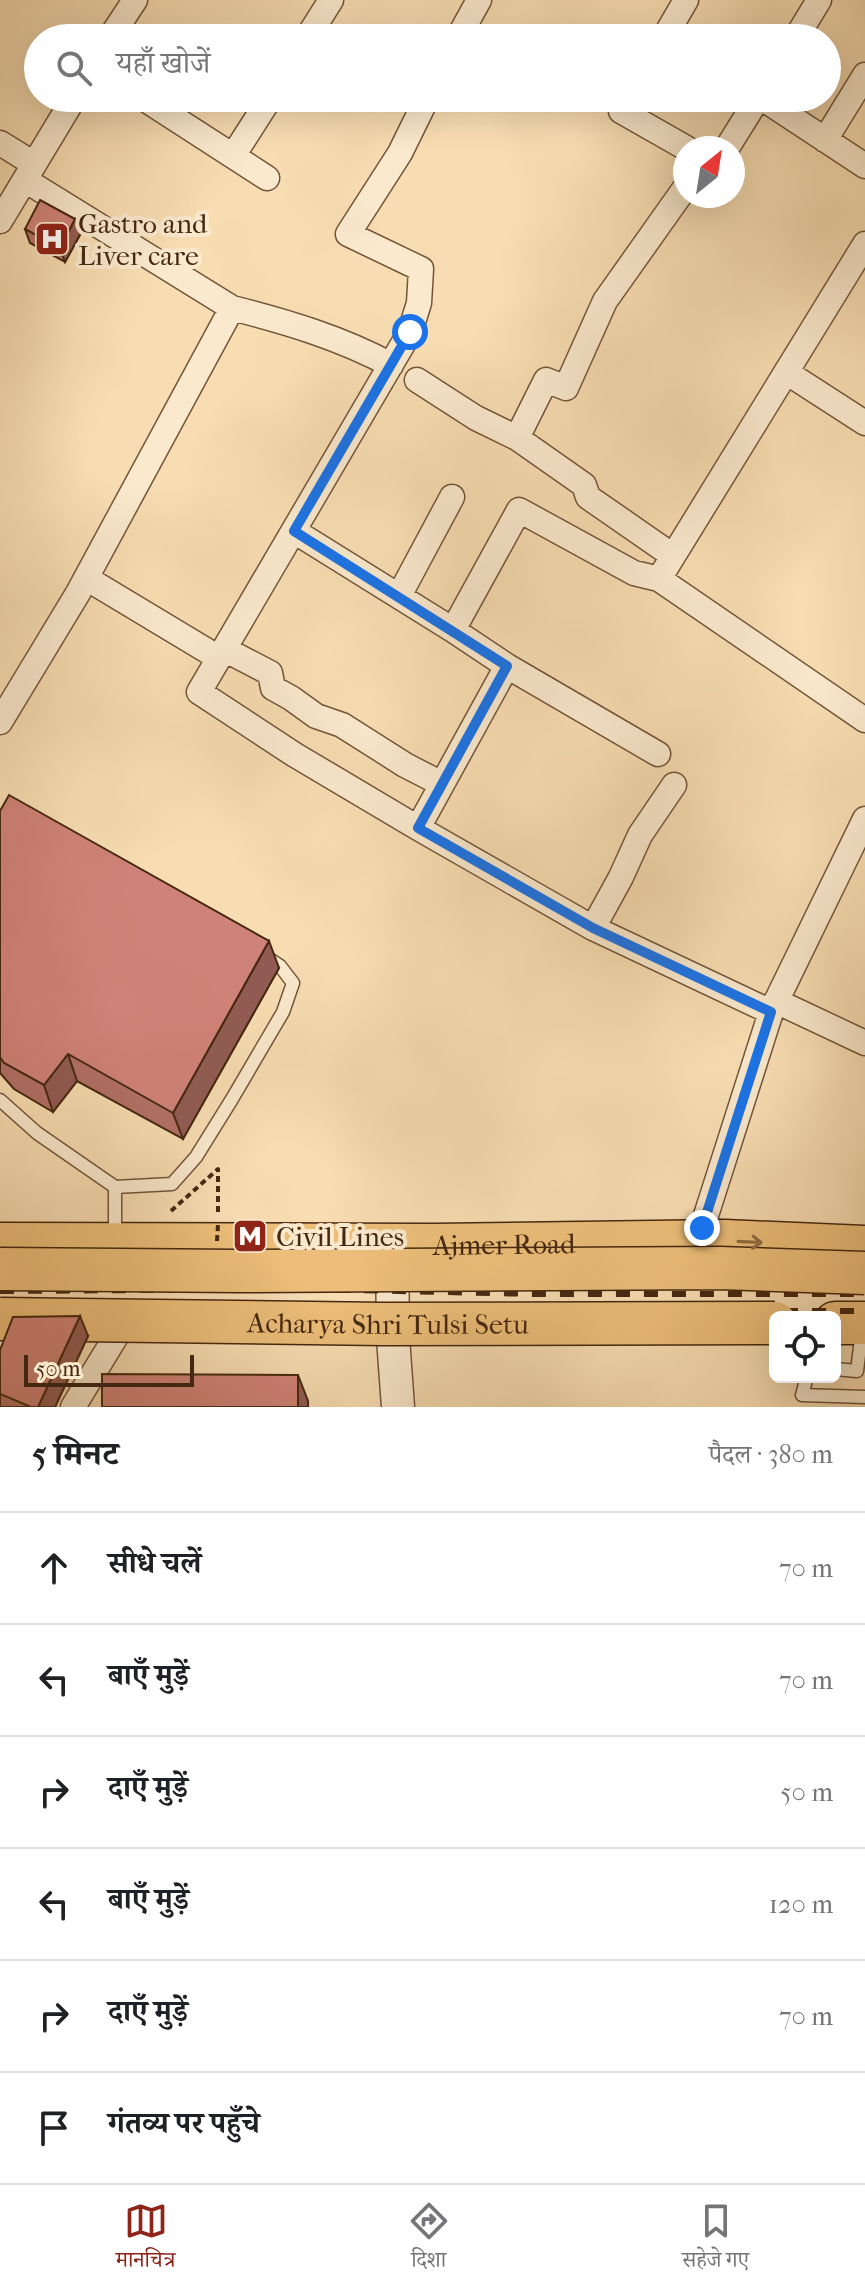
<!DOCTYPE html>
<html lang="hi">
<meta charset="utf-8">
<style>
:root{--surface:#fff;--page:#f2f2f2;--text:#202124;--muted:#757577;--line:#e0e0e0;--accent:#8f2418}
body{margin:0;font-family:"IM FELL French Canon","Noto Serif Devanagari",serif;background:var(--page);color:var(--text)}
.controls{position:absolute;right:24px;bottom:24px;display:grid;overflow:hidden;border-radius:12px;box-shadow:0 8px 32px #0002}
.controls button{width:72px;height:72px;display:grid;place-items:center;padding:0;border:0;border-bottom:2px solid var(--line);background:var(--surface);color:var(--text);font:40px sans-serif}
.compass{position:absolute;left:673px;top:136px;width:72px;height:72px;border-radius:50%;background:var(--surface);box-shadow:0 8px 32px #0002;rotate:30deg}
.scale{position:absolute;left:24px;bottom:20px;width:170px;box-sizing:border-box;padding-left:8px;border:4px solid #452811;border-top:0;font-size:22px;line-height:28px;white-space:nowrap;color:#452811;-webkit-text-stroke:6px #fae9cd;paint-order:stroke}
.stop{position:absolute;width:24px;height:24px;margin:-18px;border:6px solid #1a73e8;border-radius:50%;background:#fff}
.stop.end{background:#1a73e8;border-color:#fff;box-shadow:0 2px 8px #0008}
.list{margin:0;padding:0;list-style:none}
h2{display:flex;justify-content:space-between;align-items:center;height:104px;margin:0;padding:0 32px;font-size:34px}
h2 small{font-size:26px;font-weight:400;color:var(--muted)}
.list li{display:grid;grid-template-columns:52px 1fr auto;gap:24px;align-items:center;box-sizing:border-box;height:112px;padding:0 32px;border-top:2px solid var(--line)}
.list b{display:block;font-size:30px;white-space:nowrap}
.list em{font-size:26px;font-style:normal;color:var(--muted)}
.icon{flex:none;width:44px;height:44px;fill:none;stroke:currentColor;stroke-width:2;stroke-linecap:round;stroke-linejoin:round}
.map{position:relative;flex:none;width:865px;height:1407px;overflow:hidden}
.search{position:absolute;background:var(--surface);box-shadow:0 8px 32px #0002;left:24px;right:24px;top:24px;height:88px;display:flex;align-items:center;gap:20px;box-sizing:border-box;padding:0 28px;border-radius:44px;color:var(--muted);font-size:30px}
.sheet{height:776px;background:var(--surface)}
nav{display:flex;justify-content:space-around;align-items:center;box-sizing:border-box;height:112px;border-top:2px solid var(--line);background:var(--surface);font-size:22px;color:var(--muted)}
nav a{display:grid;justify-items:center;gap:4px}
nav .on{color:var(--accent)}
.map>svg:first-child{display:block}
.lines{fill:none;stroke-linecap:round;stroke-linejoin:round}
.service-casing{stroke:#725539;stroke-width:15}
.minor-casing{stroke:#725539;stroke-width:27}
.tertiary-casing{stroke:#725539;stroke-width:35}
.trunk-casing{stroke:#452811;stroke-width:45}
.path{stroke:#452811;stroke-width:4;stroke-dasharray:6 4;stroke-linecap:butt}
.service{stroke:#fae9cd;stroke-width:12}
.minor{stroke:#fae9cd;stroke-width:24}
.tertiary{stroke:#fae9cd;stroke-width:32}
.trunk{stroke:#ecbe79;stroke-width:42}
.rail{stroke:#452811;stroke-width:6;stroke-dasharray:14 14;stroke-linecap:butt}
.trunk-bridge-casing{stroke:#452811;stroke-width:45;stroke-linecap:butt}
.path-bridge{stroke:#452811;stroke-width:4;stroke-dasharray:6 4;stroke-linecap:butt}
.trunk-bridge{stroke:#ecbe79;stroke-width:42}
.wall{fill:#b27066;stroke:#452811;stroke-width:2}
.shaded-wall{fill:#915b53;stroke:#452811;stroke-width:2}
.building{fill:#cf8277;stroke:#452811;stroke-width:2}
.oneway{stroke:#906c40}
.route{stroke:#1a73e8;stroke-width:10}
.labels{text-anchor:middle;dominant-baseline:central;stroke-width:8;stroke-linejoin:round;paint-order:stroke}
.poi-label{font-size:28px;fill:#452811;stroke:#fae9cd;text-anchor:start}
.street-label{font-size:28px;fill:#452811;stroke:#fae9cd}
</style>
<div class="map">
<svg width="865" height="1407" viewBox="0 0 865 1407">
<rect width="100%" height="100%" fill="#f8ddb2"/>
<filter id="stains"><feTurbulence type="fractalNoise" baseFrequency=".0025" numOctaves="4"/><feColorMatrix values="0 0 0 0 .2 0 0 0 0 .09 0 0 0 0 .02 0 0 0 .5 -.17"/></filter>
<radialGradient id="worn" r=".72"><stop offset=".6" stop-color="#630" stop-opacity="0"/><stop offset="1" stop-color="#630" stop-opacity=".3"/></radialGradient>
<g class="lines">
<g class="service-casing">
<path id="service" d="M0,1100L37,1133L115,1187L172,1184L196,1157L232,1099L283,1012L293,983L280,966L265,956
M115,1187V1238
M835,1369L857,1371L861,1339
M807,1377L802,1395L865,1397"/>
</g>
<g class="minor-casing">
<path id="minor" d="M110,38L135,0
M307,38L331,0
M458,38L479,0
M664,38L686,0
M796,38L819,0
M143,98L267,178
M427,98L400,153L348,234L421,269L419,303L410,332L199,692L295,755L418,828L593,928L771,1012
M629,98L621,111L686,148
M762,98L865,166
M825,140L865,75
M0,143L34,164
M727,148L758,98
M233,156L270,98
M0,221L74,98
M865,244L659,579L865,720
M232,308C287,322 341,338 391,365
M786,372L865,423
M417,380L476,418L517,438
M294,531L453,630
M673,556L588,497L584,485L517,438L546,380L566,388L605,301L685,188
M86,578L219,658
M399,596L452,497
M224,649L270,673L273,688L291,698L316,716L342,725L405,765L442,784
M507,666L658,754
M0,722L78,593L232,308L25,180
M418,828L507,666L453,630L519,510L634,573L659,579
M593,928L621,877L640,835L674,785
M776,1001L865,1043
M702,1242V1228L771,1012L865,819
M0,1350L7,1329
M73,1407L121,1328"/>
</g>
<g class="tertiary-casing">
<path id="tertiary" d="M392,1246L393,1338L398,1407"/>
</g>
<g class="trunk-casing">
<g id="trunk">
<path id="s1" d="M0,1244L434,1245L725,1241L865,1247"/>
<path d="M835,1323H865"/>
</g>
</g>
<path class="path" d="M171,1211L218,1169V1213"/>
<use href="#service" class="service"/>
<use href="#minor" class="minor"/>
<use href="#tertiary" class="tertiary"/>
<use href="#trunk" class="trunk"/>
<path class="rail" d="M0,1291L308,1289L535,1294H865
M0,1307L537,1311H865"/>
<g class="trunk-bridge-casing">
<g id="trunk-bridge">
<path d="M0,1269L238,1271L720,1268L865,1273"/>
<path id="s2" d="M0,1319L384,1324L775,1323"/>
</g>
</g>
<path class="path-bridge" d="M217,1241L218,1224"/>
<use href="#trunk-bridge" class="trunk-bridge"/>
</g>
<path class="wall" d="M25,229L81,233L65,262L30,243Z
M0,811L279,968L183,1139L77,1081L53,1112L14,1089L0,1073Z
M88,1336L55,1407H0V1350Z"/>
<path class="shaded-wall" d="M75,219L81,233L65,262L60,248Z
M269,941L279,968L183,1139L173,1113Z
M68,1054L77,1081L53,1112L44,1085Z
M80,1316L88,1336L55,1407H38Z
M298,1375L308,1401V1407H298Z"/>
<path class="building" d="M40,200L75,219L60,248L25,229Z
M9,795L269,941L173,1113L68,1054L44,1085L4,1063L0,1057V811Z
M80,1316L38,1407H31L0,1394V1350L13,1317Z
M102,1374L298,1375V1407H102Z"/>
<defs><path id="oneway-shaft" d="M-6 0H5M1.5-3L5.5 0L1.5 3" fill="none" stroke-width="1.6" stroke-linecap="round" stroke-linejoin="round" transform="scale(2)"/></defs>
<use class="oneway" href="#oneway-shaft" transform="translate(750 1242) rotate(3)"/>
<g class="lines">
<path class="route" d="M410,332L294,531L507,666L418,828L593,928L771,1012L702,1228"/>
</g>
<defs>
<g id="hospital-square" transform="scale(1.8)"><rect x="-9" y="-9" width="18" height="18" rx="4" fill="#8f2418" stroke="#fae9cd"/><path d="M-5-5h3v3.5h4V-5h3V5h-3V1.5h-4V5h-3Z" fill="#fff"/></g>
<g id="metro-square" transform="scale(1.8)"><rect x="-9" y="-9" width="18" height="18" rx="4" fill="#8f2418" stroke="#fae9cd"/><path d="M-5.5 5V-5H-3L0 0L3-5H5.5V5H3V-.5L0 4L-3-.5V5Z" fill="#fff"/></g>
</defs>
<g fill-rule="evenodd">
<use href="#hospital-square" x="52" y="239"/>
<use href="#metro-square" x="250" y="1236"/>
</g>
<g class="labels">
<g class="poi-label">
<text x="78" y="223">Gastro and<tspan x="78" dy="32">Liver care</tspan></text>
<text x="276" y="1236">Civil Lines</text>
</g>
<g class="street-label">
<text stroke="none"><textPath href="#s1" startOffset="504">Ajmer Road</textPath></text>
<text stroke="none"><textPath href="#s2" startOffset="388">Acharya Shri Tulsi Setu</textPath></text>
</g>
</g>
<rect width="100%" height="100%" filter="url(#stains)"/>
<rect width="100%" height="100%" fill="url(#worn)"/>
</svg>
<div class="controls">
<button><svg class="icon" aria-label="locate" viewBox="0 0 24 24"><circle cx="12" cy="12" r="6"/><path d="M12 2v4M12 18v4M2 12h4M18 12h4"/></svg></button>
</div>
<svg class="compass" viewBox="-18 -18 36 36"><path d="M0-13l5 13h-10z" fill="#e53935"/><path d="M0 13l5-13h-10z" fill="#757577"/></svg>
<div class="scale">50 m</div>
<div class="stop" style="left:410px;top:332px"></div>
<div class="stop end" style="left:702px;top:1228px"></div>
<div class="search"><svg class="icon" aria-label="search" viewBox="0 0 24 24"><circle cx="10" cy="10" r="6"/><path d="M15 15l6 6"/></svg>यहाँ खोजें</div>
</div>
<section class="sheet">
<h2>5 मिनट<small>पैदल · 380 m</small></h2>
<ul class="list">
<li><svg class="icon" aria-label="ahead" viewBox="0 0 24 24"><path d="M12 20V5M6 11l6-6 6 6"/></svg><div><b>सीधे चलें</b></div><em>70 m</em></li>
<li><svg class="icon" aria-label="left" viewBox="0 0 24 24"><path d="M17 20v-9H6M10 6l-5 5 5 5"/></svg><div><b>बाएँ मुड़ें</b></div><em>70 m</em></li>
<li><svg class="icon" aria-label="right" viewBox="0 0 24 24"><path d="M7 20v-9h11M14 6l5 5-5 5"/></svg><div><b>दाएँ मुड़ें</b></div><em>50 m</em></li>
<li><svg class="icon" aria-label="left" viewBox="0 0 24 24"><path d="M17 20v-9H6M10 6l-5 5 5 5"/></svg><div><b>बाएँ मुड़ें</b></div><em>120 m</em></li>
<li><svg class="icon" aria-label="right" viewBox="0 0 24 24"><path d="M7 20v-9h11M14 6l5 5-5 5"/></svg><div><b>दाएँ मुड़ें</b></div><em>70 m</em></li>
<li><svg class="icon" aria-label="arrive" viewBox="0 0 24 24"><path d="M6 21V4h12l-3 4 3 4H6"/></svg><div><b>गंतव्य पर पहुँचे</b></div></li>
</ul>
</section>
<nav>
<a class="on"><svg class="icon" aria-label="map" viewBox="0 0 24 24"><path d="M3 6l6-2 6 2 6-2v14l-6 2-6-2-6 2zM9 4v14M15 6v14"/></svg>मानचित्र</a>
<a><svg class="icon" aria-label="directions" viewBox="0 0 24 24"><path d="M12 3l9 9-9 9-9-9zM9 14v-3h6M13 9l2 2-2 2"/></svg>दिशा</a>
<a><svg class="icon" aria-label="saved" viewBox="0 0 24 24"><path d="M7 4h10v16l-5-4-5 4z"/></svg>सहेजे गए</a>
</nav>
